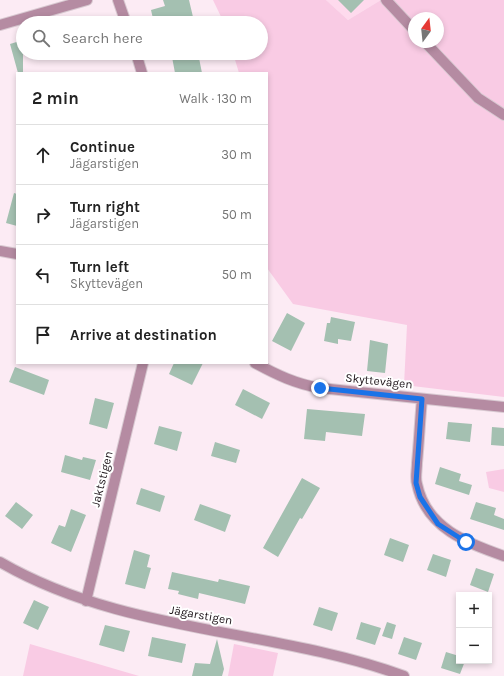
<!DOCTYPE html>
<meta charset="utf-8">
<style>
:root{--surface:#fff;--page:#f2f2f2;--text:#222;--muted:#767676;--line:#e0e0e0}
body{margin:0;font-family:Karla,sans-serif;background:var(--page);color:var(--text)}
.controls{position:absolute;right:12px;bottom:12px;display:grid;overflow:hidden;border-radius:0px;box-shadow:0 2px 6px #0003}
.controls button{width:36px;height:36px;display:grid;place-items:center;padding:0;border:0;border-bottom:1px solid var(--line);background:var(--surface);color:var(--text);font:20px sans-serif}
.compass{position:absolute;left:408px;top:12px;width:36px;height:36px;border-radius:50%;background:var(--surface);box-shadow:0 2px 6px #0003;rotate:15deg}
.stop{position:absolute;width:12px;height:12px;margin:-9px;border:3px solid #1a73e8;border-radius:50%;background:#fff}
.stop.end{background:#1a73e8;border-color:#fff;box-shadow:0 1px 4px #0008}
.list{margin:0;padding:0;list-style:none}
h2{display:flex;justify-content:space-between;align-items:center;height:52px;margin:0;padding:0 16px;font-size:17px}
h2 small{font-size:13px;font-weight:400;color:var(--muted)}
.list li{display:grid;grid-template-columns:26px 1fr auto;gap:12px;align-items:center;box-sizing:border-box;height:60px;padding:0 16px;border-top:1px solid var(--line)}
.list b{display:block;font-size:15px;white-space:nowrap}
.list p{margin:0;font-size:13px;white-space:nowrap;color:var(--muted)}
.list em{font-size:13px;font-style:normal;color:var(--muted)}
.icon{flex:none;width:22px;height:22px;fill:none;stroke:currentColor;stroke-width:2;stroke-linecap:round;stroke-linejoin:round}
.map{position:relative;flex:none;width:504px;height:676px;overflow:hidden}
.search{position:absolute;background:var(--surface);box-shadow:0 2px 6px #0003;left:16px;top:16px;width:252px;height:44px;display:flex;align-items:center;gap:10px;box-sizing:border-box;padding:0 14px;border-radius:22px;color:var(--muted);font-size:15px}
.panel{position:absolute;background:var(--surface);box-shadow:0 2px 6px #0003;left:16px;top:72px;width:252px;height:292px;border-radius:0px}
.map>svg:first-child{display:block}
.built{fill:#fedaed}
.green{fill:#f9cbe4;fill-rule:evenodd}
.building{fill:#a4c0b1}
.lines{fill:none;stroke-linecap:round;stroke-linejoin:round}
.street-casing{stroke:#d8c9d1;stroke-width:12}
.street{stroke:#b58ba2;stroke-width:10}
.route{stroke:#1a73e8;stroke-width:5}
.labels{text-anchor:middle;dominant-baseline:central;stroke-width:4;stroke-linejoin:round;paint-order:stroke}
.street-label{font-size:12px;fill:#1d1419;stroke:#fff}
</style>
<div class="map">
<svg width="504" height="676" viewBox="0 0 504 676">
<rect width="100%" height="100%" fill="#fcebf4"/>
<path class="built" d="M326,0H381L348,20Z"/>
<path class="green" d="M213,0H326L348,20L381,0H504V397L404,385L407,325L293,304L267,268V73H239L233,53H261V23H224ZM414,18H438V42H414Z
M504,469V492L489,488L486,472Z
M30,644L139,676H23Z
M234,644L278,653L273,676H228Z"/>
<path class="building" d="M163,0H189L193,17L171,23H154L151,10L165,6Z
M338,0H364L351,13Z
M23,40V73H18L10,44Z
M193,53H198L202,73H175L172,57Z
M14,193L17,194V226L6,223Z
M287,313L305,323L291,351L272,341Z
M331,317L355,322L351,341L338,339V344L324,341L327,323H330Z
M370,340L388,344L385,373L367,371Z
M174,363H203L192,385L169,374Z
M15,367L49,380L44,395L9,382Z
M243,389L270,403L262,419L235,405Z
M95,398L114,403L107,429L89,424Z
M307,409L365,414L362,436L326,432L325,441L304,439Z
M448,422L472,424L470,442L446,439Z
M159,426L182,432L177,451L154,444Z
M492,427L504,428V446L491,445Z
M215,442L240,450L236,463L211,456Z
M65,455L82,460L83,457L96,460L90,480L61,472Z
M440,467L461,474L459,481L472,485L469,495L435,484Z
M302,478L320,488L302,519L300,518L278,557L263,548Z
M141,488L165,496L160,512L136,504Z
M16,502L33,515L22,529L5,516Z
M476,502L496,508L494,515L504,519V530L470,519Z
M200,504L231,515L225,532L194,520Z
M71,509L86,515L71,552L51,543L59,525L65,527Z
M390,538L409,545L403,562L384,555Z
M134,550L150,555L147,567L151,568L145,589L125,584Z
M433,554L451,560L446,577L427,570Z
M476,568L494,574L488,592L470,585Z
M172,572L218,582L219,579L250,586L245,604L199,593L198,599L178,594L179,591L168,589Z
M34,600L49,607L38,630L23,623Z
M319,607L338,613L332,631L313,625Z
M361,622L381,628L375,645L356,639Z
M387,622L396,625L392,639L382,636Z
M105,625L130,631L124,652L99,645Z
M152,637L186,644L182,663L148,656Z
M404,637L422,643L416,660L398,654Z
M217,639L224,669L222,676H192L195,663L210,664Z
M446,652L459,656V661H465L460,674L441,668Z"/>
<g class="lines">
<g class="street-casing">
<path id="street" d="M118,0L126,23
M386,0L414,30
M0,25L87,0
M425,42L478,98L504,115
M136,53L142,73
M0,251L17,254
M255,363C277,375 296,384 320,388L504,407
M422,399C420,420 419,442 417,463C417,470 415,478 417,484C426,528 467,543 504,556
M0,562C124,634 272,628 404,676
M86,601L143,363"/>
</g>
<use href="#street" class="street"/>
</g>
<g class="lines">
<path class="route" d="M320,388L422,399L416,483L420,497L438,524L466,542"/>
</g>
<g class="labels">
<g class="street-label">
<text transform="translate(379 381) rotate(6)">Skyttevägen</text>
<text transform="translate(102 479) rotate(-76)">Jaktstigen</text>
<text transform="translate(201 615) rotate(10)">Jägarstigen</text>
</g>
</g>
</svg>
<div class="controls">
<button>+</button>
<button>−</button>
</div>
<svg class="compass" viewBox="-18 -18 36 36"><path d="M0-13l5 13h-10z" fill="#e53935"/><path d="M0 13l5-13h-10z" fill="#767676"/></svg>
<div class="stop" style="left:466px;top:542px"></div>
<div class="stop end" style="left:320px;top:388px"></div>
<div class="search"><svg class="icon" aria-label="search" viewBox="0 0 24 24"><circle cx="10" cy="10" r="6"/><path d="M15 15l6 6"/></svg>Search here</div>
<section class="panel">
<h2>2 min<small>Walk · 130 m</small></h2>
<ul class="list">
<li><svg class="icon" aria-label="ahead" viewBox="0 0 24 24"><path d="M12 20V5M6 11l6-6 6 6"/></svg><div><b>Continue</b><p>Jägarstigen</p></div><em>30 m</em></li>
<li><svg class="icon" aria-label="right" viewBox="0 0 24 24"><path d="M7 20v-9h11M14 6l5 5-5 5"/></svg><div><b>Turn right</b><p>Jägarstigen</p></div><em>50 m</em></li>
<li><svg class="icon" aria-label="left" viewBox="0 0 24 24"><path d="M17 20v-9H6M10 6l-5 5 5 5"/></svg><div><b>Turn left</b><p>Skyttevägen</p></div><em>50 m</em></li>
<li><svg class="icon" aria-label="arrive" viewBox="0 0 24 24"><path d="M6 21V4h12l-3 4 3 4H6"/></svg><div><b>Arrive at destination</b></div></li>
</ul>
</section>
</div>
